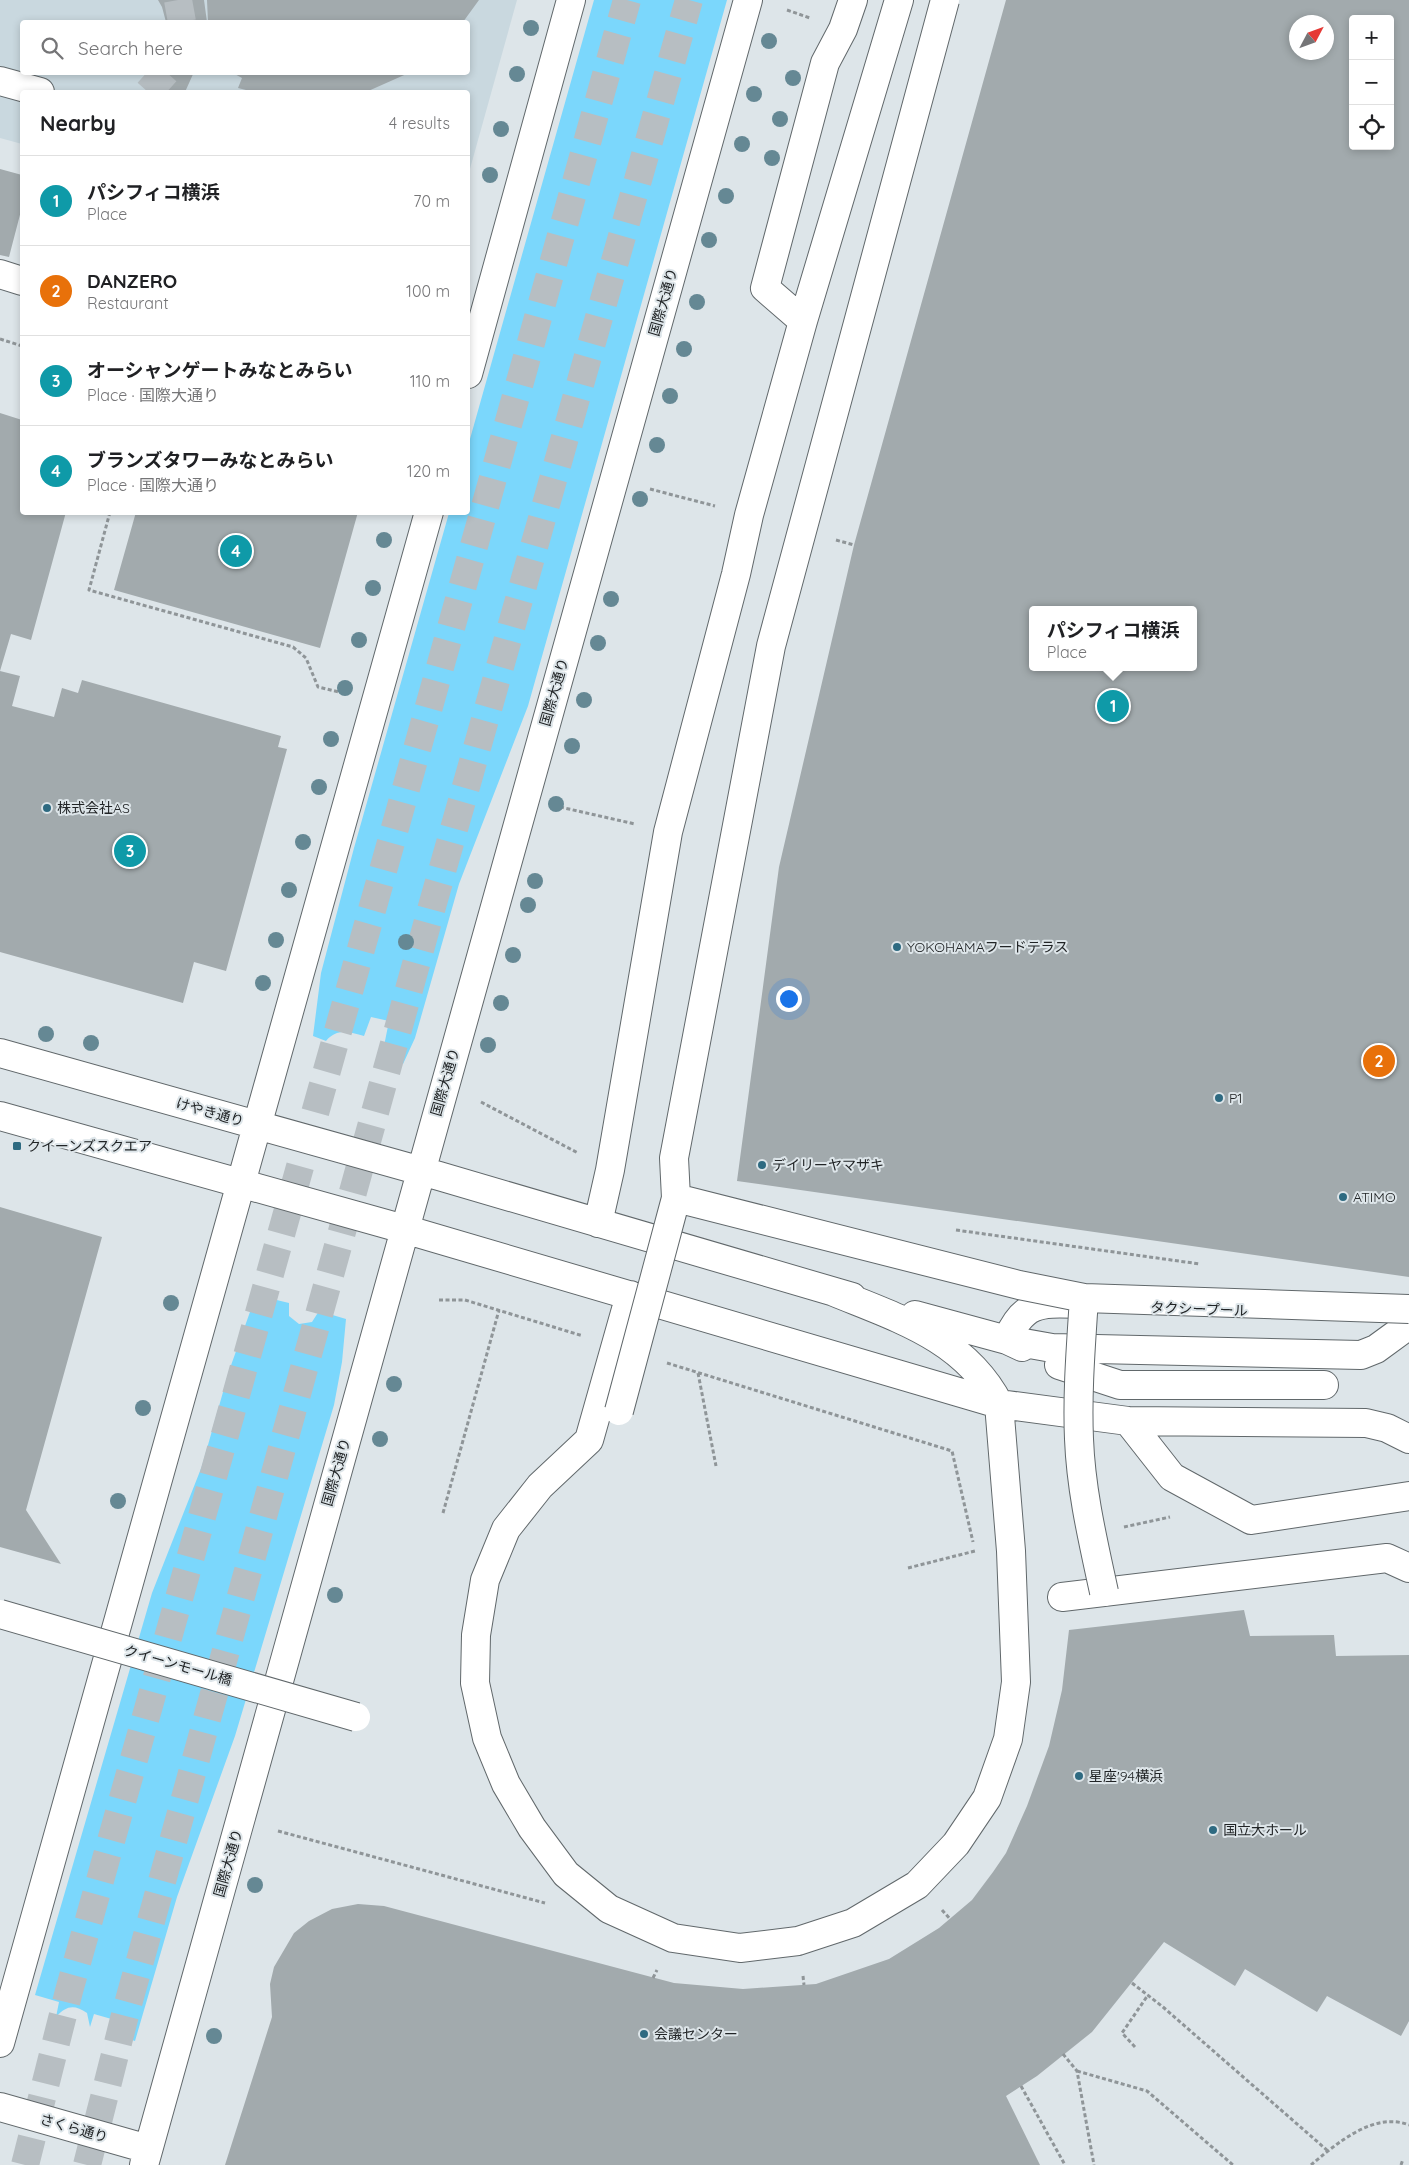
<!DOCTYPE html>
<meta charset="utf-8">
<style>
:root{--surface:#fff;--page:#f6f6f6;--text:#202124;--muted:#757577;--line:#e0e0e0;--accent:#111827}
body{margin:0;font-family:Quicksand,"Noto Sans JP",sans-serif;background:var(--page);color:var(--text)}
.controls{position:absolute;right:15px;top:15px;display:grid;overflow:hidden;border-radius:5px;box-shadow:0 2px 8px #0003}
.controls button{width:45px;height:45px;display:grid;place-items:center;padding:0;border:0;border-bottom:1px solid var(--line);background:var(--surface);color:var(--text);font:25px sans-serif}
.compass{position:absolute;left:1289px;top:15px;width:45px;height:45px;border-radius:50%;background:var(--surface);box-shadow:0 2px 8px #0003;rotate:49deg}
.you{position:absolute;left:788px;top:998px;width:18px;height:18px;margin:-12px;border:4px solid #fff;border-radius:50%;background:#1a73e8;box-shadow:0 0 0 8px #1a73e833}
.badge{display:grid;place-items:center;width:32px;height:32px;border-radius:50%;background:var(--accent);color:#fff;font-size:16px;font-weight:700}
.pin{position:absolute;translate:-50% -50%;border:2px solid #fff;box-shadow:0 1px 5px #0006}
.popup{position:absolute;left:1029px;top:606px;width:168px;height:65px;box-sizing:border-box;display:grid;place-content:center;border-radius:5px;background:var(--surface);filter:drop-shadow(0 1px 4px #0005);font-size:16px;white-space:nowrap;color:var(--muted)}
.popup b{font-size:19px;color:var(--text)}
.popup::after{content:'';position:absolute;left:50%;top:100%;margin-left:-10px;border:10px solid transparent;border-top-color:var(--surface)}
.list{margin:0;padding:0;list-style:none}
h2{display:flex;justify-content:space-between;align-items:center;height:65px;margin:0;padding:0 20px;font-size:21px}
h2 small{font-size:16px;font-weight:400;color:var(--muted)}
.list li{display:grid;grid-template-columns:32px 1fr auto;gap:15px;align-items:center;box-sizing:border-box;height:90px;padding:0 20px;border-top:1px solid var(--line)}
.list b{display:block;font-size:19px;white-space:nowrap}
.list p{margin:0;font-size:16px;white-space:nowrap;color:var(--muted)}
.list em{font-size:16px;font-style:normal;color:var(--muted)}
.icon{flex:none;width:28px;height:28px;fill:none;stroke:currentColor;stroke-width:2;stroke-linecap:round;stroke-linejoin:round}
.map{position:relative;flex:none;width:1409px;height:2165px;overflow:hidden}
.search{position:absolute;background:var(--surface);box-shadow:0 2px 8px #0003;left:20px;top:20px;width:450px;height:55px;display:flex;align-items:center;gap:12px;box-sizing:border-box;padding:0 18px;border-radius:5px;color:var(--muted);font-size:19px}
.panel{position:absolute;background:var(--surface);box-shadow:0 2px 8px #0003;left:20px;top:90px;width:450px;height:425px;border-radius:5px}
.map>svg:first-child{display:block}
.built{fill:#c9d8df;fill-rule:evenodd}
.green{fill:#7bd7fc}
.building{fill:#a2aaad;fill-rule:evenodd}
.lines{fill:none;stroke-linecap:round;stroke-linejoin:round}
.minor-tunnel{stroke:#b7bec2;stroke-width:28;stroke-dasharray:28 14;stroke-linecap:butt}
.minor-casing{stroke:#61686b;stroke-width:30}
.path{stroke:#8f9598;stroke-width:3;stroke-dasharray:4 2.5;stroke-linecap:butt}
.minor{stroke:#fff;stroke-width:28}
.minor-bridge-casing{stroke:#61686b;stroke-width:30;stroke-linecap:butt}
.minor-bridge{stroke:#fff;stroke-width:28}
.tree{fill:#658894}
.poi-dot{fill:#2e6a81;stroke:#dde5e9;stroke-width:2}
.labels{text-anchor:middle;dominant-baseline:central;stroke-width:4;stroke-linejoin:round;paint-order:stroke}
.street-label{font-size:14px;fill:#212426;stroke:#dde5e9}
.poi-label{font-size:14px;fill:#212426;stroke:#dde5e9;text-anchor:start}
</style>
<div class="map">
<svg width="1409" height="2165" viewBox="0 0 1409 2165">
<rect width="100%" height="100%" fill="#dde5e9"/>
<path class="built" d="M0,0H517L468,176V92H22V144L0,138ZM22,22H468V72H22Z"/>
<path class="green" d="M594,0H727L528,706L459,884L415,1038L403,1064L401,1063L405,1050L396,1046L393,1059L382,1056L389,1021L371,1017L364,1036C349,1032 337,1028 326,1041L313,1036L321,973L354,848L449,513L468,512V446Z
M256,1295L289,1303V1316L299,1324L312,1322L319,1311L346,1319L342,1362L334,1405L235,1736L177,1897L135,2041L112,2033L115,2020L94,2014L90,2027L87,2013C74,2004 66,2006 56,2017L59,2002L35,1995L152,1593L202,1466L229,1371Z"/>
<path class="building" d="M158,0H204L207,22H166L162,7Z
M207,0H479L463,22H208Z
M1006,0H1409V1277L737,1181L779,867L854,545ZM1353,19H1390V146H1353ZM1296,22H1326V52H1296ZM1033,610H1193V667H1033Z
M155,72H194L185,92H146Z
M231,72H411L366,92H254L238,88L242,78Z
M0,169L22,175V207L9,257L0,255Z
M0,413L22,420V512H66L31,640L11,634L0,671L20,676L12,706L54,717L62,688L78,693L82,680L281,736L278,747L287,749L226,971L194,962L183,1003L0,952Z
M136,512H358L320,648L114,590Z
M0,1207L102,1237L26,1510L61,1564L0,1547Z
M1244,1610L1250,1636L1334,1635L1336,1656L1409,1655V2021L1401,2036L1327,1996L1317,2012L1245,1969L1235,1986L1164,1942L1092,2032L1037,2076L1006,2096L1040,2165H225L272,2017L270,1984L274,1967L294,1933L309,1921L332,1909L358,1904L384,1906L674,1983L743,1989L816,1984L889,1959L939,1928L972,1900L993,1872L1006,1853L1027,1806L1049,1746L1062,1690L1069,1630Z"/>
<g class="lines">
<path class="minor-tunnel" d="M178,0L182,22
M148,92L166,72
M25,2165L69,1991L627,0
M87,2165L125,2015L433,903L689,0"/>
<g class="minor-casing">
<path id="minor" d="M0,81L40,92
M0,274L22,281
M803,321L765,288L825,63L843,29L853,0
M468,374L571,0
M0,1053L439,1176L852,1297
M0,1116L404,1229L999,1404L1128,1421L1366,1423L1387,1428L1409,1439
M598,1223L610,1170L668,832L736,574L749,515L803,321L899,0
M630,1295L589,1440L540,1486L506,1529L485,1580L476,1635L475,1683L487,1738L506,1784L532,1828L566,1874L609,1909L673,1938L740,1948L798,1941L853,1923L917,1885L956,1844L987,1798L1008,1739L1016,1682L1011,1551L999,1404C965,1338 897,1318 834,1292
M915,1315L1007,1340L1052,1348L1361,1355L1376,1349L1409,1325
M1022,1347L1007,1340C1024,1300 1042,1303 1081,1304
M1059,1365L1120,1385H1324
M1128,1421L1172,1477L1251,1520L1409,1496
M1062,1597L1387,1558L1409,1568
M0,2043L429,512
M0,2107L148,2149
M144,2165L748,0"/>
</g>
<path class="path" d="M787,10L810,18
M0,339L22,346
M650,489L715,506
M110,512L89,590L293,647L306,658L318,687L339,692
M836,540L854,545
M560,807L635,824
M481,1102L578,1153
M956,1230L1200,1264
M439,1300H465L583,1336
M667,1363L952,1451L973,1542
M698,1373L716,1466
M443,1513L499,1310
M1124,1527L1170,1517
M908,1568L975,1551
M278,1831L545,1903
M942,1910L950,1919
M803,1976L804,1985
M653,1978L657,1970
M1132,1983L1163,2007L1328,2151
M1135,2047L1122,2033L1148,1995
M1063,2054L1077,2071L1094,2165
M1077,2071L1147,2091L1233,2165
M1021,2086L1065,2165
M1311,2165C1336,2144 1374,2111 1409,2125
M1401,2165L1403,2159"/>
<use href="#minor" class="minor"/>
<g class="minor-bridge-casing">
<path id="minor-bridge" d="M945,0L771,646L674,1158L676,1198L1019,1285L1084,1298L1409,1309
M1084,1298C1081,1345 1077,1392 1079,1439C1081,1491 1093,1541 1104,1592
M619,1411L676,1198
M0,1614L356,1717"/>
</g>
<use href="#minor-bridge" class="minor-bridge"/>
</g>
<g class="tree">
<circle cx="531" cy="28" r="8"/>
<circle cx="769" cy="41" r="8"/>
<circle cx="517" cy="74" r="8"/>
<circle cx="793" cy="78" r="8"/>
<circle cx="754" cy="94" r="8"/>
<circle cx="780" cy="119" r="8"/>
<circle cx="501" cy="129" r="8"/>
<circle cx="742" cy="144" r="8"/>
<circle cx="772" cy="158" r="8"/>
<circle cx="490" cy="175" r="8"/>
<circle cx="726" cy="196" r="8"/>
<circle cx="709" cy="240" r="8"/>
<circle cx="697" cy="302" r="8"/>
<circle cx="684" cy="349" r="8"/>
<circle cx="670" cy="396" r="8"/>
<circle cx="657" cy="445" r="8"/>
<circle cx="640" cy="499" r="8"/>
<circle cx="384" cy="540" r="8"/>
<circle cx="373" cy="588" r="8"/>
<circle cx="611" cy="599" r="8"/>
<circle cx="359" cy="640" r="8"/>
<circle cx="598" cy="643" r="8"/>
<circle cx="345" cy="688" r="8"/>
<circle cx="584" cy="700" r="8"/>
<circle cx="331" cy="739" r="8"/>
<circle cx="572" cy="746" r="8"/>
<circle cx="319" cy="787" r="8"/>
<circle cx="556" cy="804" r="8"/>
<circle cx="303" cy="842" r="8"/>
<circle cx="535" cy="881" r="8"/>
<circle cx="289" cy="890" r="8"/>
<circle cx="528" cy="905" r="8"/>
<circle cx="276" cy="940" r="8"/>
<circle cx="406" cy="942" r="8"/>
<circle cx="513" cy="955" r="8"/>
<circle cx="263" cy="983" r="8"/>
<circle cx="501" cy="1003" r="8"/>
<circle cx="46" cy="1034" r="8"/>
<circle cx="91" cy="1043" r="8"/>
<circle cx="488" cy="1045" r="8"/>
<circle cx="171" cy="1303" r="8"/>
<circle cx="394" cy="1384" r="8"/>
<circle cx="143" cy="1408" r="8"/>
<circle cx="380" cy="1439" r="8"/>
<circle cx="118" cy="1501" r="8"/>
<circle cx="335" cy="1595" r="8"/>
<circle cx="255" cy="1885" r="8"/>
<circle cx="214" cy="2036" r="8"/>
</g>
<g class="poi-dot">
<circle cx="47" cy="808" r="5"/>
<circle cx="897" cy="947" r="5"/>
<circle cx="1219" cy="1098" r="5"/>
<rect x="12" y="1141" width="10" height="10" rx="2.5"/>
<circle cx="762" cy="1165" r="5"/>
<circle cx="1343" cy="1197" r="5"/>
<circle cx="1079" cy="1776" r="5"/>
<circle cx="1213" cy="1830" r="5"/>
<circle cx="644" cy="2034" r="5"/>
</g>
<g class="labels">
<g class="street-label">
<text transform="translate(663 302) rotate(-74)">国際大通り</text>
<text transform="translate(554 692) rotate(-74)">国際大通り</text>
<text transform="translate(445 1082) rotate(-74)">国際大通り</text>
<text transform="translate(210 1112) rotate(16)">けやき通り</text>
<text transform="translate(1199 1309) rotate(2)">タクシープール</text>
<text transform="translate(336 1472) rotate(-74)">国際大通り</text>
<text transform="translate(178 1665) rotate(16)">クイーンモール橋</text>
<text transform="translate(228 1863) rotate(-74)">国際大通り</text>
<text transform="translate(74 2128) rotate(16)">さくら通り</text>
</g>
<g class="poi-label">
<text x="57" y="808">株式会社AS</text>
<text x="907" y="947">YOKOHAMAフードテラス</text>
<text x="1229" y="1098">P1</text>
<text x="27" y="1146">クイーンズスクエア</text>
<text x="772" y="1165">デイリーヤマザキ</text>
<text x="1353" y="1197">ATIMO</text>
<text x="1089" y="1776">星座'94横浜</text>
<text x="1223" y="1830">国立大ホール</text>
<text x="654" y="2034">会議センター</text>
</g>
</g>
</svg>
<div class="controls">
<button>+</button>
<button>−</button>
<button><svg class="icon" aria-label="locate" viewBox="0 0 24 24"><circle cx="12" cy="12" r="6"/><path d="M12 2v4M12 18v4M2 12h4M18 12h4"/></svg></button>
</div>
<svg class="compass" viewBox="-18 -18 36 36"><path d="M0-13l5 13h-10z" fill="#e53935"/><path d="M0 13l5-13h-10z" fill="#757577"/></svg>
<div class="you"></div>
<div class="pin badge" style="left:1113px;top:706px;background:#0f9aa8">1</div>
<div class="popup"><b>パシフィコ横浜</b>Place</div>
<div class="pin badge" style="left:1379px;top:1061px;background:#e8710a">2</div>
<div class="pin badge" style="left:130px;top:851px;background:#0f9aa8">3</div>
<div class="pin badge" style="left:236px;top:551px;background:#0f9aa8">4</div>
<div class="search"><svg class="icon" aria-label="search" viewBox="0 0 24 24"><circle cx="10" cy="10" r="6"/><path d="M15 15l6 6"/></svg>Search here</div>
<section class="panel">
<h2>Nearby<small>4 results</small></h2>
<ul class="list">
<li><span class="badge" style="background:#0f9aa8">1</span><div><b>パシフィコ横浜</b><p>Place</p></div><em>70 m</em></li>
<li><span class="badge" style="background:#e8710a">2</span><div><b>DANZERO</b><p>Restaurant</p></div><em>100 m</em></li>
<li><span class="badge" style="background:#0f9aa8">3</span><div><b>オーシャンゲートみなとみらい</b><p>Place · 国際大通り</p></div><em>110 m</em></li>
<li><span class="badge" style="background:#0f9aa8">4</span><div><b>ブランズタワーみなとみらい</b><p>Place · 国際大通り</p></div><em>120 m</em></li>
</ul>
</section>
</div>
